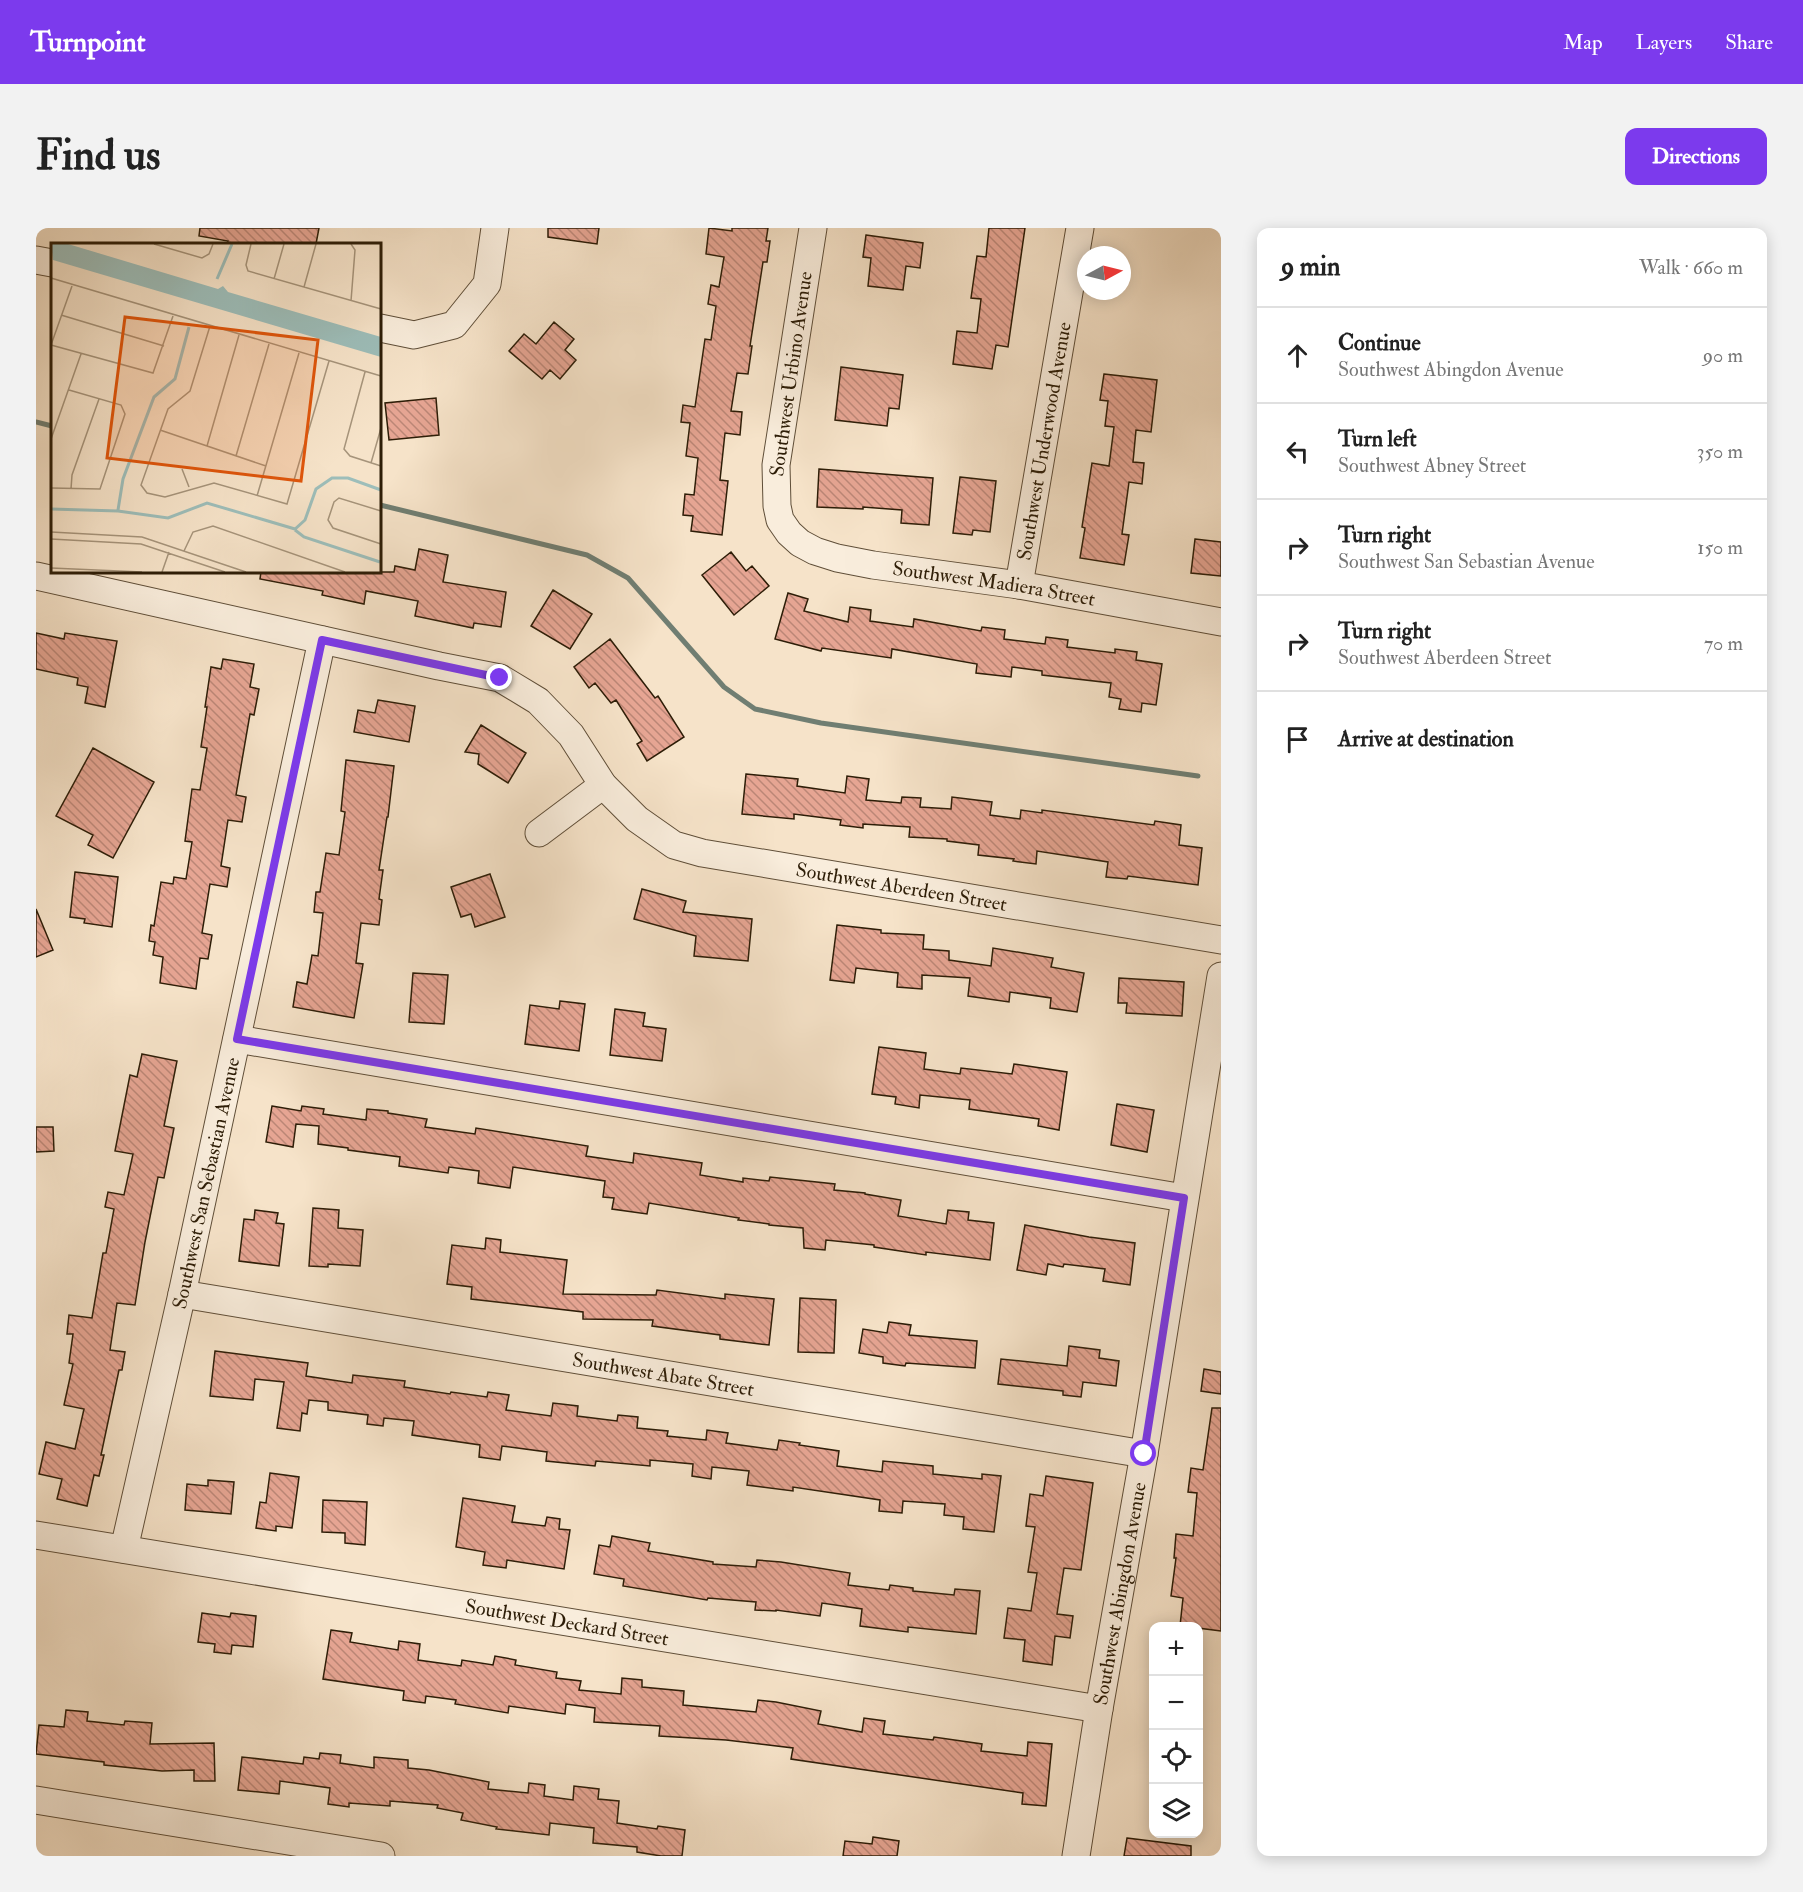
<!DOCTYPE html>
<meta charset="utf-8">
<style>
:root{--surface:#fff;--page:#f2f2f2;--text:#222;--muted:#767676;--line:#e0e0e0;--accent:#7c3aed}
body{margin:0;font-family:"IM FELL Double Pica",serif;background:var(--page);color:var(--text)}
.controls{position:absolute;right:18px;bottom:18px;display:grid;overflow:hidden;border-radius:12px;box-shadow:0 3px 15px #0003}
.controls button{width:54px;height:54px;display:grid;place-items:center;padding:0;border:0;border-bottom:2px solid var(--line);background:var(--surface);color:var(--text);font:30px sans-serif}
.compass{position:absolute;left:1041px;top:18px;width:54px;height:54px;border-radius:50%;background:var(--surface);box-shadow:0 3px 15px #0003;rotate:83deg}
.stop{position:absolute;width:18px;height:18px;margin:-14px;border:4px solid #7c3aed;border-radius:50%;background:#fff}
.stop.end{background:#7c3aed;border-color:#fff;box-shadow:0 2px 6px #0008}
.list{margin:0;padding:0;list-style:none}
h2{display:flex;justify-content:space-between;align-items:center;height:78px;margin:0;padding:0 24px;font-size:26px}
h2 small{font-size:20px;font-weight:400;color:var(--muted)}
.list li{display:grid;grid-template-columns:39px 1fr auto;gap:18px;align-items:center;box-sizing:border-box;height:96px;padding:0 24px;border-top:2px solid var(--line)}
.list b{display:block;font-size:22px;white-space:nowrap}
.list p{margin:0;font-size:20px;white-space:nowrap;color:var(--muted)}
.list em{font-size:20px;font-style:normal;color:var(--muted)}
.icon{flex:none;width:33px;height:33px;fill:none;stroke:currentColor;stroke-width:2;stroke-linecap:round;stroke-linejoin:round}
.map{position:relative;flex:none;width:1185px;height:1628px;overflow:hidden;border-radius:12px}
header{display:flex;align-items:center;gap:36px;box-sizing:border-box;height:84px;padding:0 30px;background:var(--accent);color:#fff}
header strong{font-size:28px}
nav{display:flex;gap:33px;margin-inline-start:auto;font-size:21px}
.intro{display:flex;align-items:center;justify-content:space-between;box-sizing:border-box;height:144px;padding:0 36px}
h1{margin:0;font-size:42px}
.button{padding:15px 27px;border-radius:12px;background:var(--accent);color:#fff;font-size:21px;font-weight:700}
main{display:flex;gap:36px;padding:0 36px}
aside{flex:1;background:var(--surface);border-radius:12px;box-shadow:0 3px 15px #0003}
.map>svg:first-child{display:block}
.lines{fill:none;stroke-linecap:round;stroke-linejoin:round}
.stream{stroke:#707e72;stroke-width:5}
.building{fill:url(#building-back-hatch);stroke:#2d1d07;stroke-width:1.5}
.minor-casing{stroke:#5f4e38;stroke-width:29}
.minor{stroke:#f9eddc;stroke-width:27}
.route{stroke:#7c3aed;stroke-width:8}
.labels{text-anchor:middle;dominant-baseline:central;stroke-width:5;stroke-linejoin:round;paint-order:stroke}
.street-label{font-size:20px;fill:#2d1d07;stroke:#f9eddc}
.inset-river{fill:none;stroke:#9dbeba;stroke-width:3}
.inset-road{fill:none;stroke:#a6947b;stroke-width:1.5}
.view{fill:#df560c;fill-opacity:0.15;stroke:#df560c;stroke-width:3}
.inset-edge{fill:none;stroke:#2d1d07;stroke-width:3}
</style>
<header>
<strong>Turnpoint</strong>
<nav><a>Map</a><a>Layers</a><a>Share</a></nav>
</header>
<div class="intro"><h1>Find us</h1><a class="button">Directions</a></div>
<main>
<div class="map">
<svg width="1185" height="1628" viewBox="0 0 1185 1628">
<defs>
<pattern id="building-back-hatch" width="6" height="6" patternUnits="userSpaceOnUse" patternTransform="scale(1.5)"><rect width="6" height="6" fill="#e6a593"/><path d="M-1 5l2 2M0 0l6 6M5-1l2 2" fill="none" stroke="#bb8676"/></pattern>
</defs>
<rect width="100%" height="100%" fill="#f6e3c9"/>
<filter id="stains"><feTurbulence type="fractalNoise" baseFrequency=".00333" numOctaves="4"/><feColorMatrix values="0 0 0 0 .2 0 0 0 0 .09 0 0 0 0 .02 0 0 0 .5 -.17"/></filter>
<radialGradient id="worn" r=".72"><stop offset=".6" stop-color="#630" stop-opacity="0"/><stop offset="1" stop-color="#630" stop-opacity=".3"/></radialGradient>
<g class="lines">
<path class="stream" d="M0,194L16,198
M344,277L551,327L592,350L688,459L719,481L785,495L1162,548"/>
</g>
<path class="building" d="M164,0H283L280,16H191L192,13L163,8Z
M512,0H563L561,16L512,9Z
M673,0L696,3V0H732L730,13H734L731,34H727L714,118H716L712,146L701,145L695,183L706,184L704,207L689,205L684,252L692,253L686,307L655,303L657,288L647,287L649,266L658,267L662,230L650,228L654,195L645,194L647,177L659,179L669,111L675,112L680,78L672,76L675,57L683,59L688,29L670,26Z
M953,0H989L972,119L960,117L956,141L917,136L921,103L941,105L945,71L935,70L941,28L950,29Z
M830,7L887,15L884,40L870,38L867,62L832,58L835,30L827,29Z
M518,94L538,111L529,122L540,132L524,151L514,142L506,151L473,123L488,106L500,116Z
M805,139L867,147L863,181L853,180L851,198L799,192Z
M1068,146L1121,152L1115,204L1100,202L1097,234L1108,235L1106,256L1093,254L1086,306L1093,307L1088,337L1044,330L1049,300L1046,299L1056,235L1073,238L1078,199L1069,198L1072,173L1064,172Z
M400,170L403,207L353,212L349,175Z
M783,241L897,250L893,297L865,295L866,282L827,279V281L781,279Z
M924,249L960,253L954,304L937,302L936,307L917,305Z
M1159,311L1185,314V348L1155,345Z
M383,321L412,327L407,354L470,364L465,399L438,395L437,400L379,388L382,373L330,363L328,376L286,367L287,363L224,351L225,344H358L359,338L379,342Z
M695,324L710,343L716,338L733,358L698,387L666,347Z
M517,362L556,386L534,421L495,398Z
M752,365L772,371L768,383L812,394L814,379L835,382L834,393L877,399L878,391L945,403L946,399L969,402L968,411L1009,416L1010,409L1032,412L1031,419L1079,425V421L1101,424L1100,432L1126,436L1120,477L1106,475L1105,484L1083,481L1085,471L1073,469L1075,455L1006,447V443L976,439L975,449L940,445L941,436L856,421L855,430L786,420L785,423L739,411Z
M0,405L28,411L29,405L81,413L69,479L49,475L52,459L41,457L42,450L0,441Z
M574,411L619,470L622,468L648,509L611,533L601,516L606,513L580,472L575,475L559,455L553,460L538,439Z
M187,431L218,436L214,459L223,461L218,487L214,486L200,567L210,569L206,594L192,592L185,638L194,640L191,659L174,656L166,705L176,707L172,731L164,730L160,761L124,755L127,729L117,727L119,714L113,713L115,697L118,698L125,654L137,656L138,649L150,651L156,614L149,613L156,561L164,562L171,520L165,519L171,479H169L175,439L185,441Z
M342,472L379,478L373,514L318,504L322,482L339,485Z
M445,497L490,525L472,555L442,536L443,526L429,524Z
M57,520L118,554L77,630L52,617L57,607L20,588Z
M310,532L358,538L352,589H351L343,642H347L343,671L346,672L343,697L325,695L320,735L327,736L318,790L257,779L261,754L271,756L276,727L282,728L287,685L278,684L280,664H284L290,625L303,627L309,584L305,583Z
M710,546L762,551L761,558L809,565L811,548L833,551L830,572L865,575L866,569L885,570L884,579L915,581L916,569L956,574L954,587L984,591L985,582L1006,585V582L1118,597L1119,593L1145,597L1143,617L1166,620L1162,657L1092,648L1091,651L1070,649L1072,634L1001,623L1000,636L977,633L978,631L942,627L943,617L911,613V611L873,609L874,599L827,596V600L804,597L805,592L758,586V591L706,586Z
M39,644L82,649L76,699L48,695L49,691L34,689Z
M454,646L469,689L439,699L435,686L425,689L415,659Z
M606,661L650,673L647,684L716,691L712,733L658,728L660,708L598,691Z
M0,681L17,722L0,729Z
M801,697L845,702V705L888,707L887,721L913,723V732L955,738L957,720L1017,730L1015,739L1048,745L1041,784L1014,780L1015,770L974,764L973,774L932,768L934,750L886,747V761L861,759L862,745L820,740L818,755L794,752Z
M377,745L412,747L408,796L373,794Z
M1083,750L1148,754L1146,788L1090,785L1091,775H1082Z
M524,773L549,776L543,823L489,816L494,777L523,781Z
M579,781L609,785L607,798L630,801L626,833L574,827Z
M843,819L890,825L888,841L924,846L925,840L976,846L978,836L1031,844L1023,902L1002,898L1003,891L933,881L934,872L884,867L883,880L859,876L860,869L836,866Z
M106,826L141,833L128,898L138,900L128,950L122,949L109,1014L99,1077L81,1075L74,1122L89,1124L86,1142H83L65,1227H68L63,1248L58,1247L51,1278L21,1271L26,1251L3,1246L10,1214L39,1221L48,1181L28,1177L37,1136L33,1135L37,1106H31L33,1087L56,1090L67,1025H70L78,981L69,979L72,964L88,967L97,926L79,923L94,847L101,849Z
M1081,876L1118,882L1111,924L1075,917Z
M236,878L265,883L266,878L288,881L287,886L330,892L331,881L352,883V885L391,891L389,899L439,906L440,900L552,918L550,928L597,935L598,925L666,935L664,947L707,954V950L733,953L734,949L799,956L798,962L829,965V966L865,972L862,988L910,996L912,982L933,984L932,992L958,995L954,1032L890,1024V1027L838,1019V1017L790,1012L789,1022L768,1020L767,1000L733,997V996L702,992L703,990L613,975L611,986L576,981L578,970L567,969L569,953L477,939L474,960L442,955L443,943L413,939L412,945L363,938L364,929L312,922V920L282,916L283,898L260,896L257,919L230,914Z
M0,899H17L18,923L0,924Z
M277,980L303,982L302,1000L327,1002L324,1038L292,1036V1039L273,1038Z
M219,982L242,985L240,995L248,996L243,1038L203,1033L208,991L218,992Z
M989,997L1053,1009L1099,1015L1094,1057L1067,1053L1069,1041L1028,1036L1027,1039L1012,1036L1010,1047L981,1042Z
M450,1010L465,1012L464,1024L531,1032L527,1066L620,1067L621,1062L689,1071V1066L738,1071L733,1117L684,1111V1107L616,1098L617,1092L547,1091V1084L435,1071L436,1059L411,1056L416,1017L449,1021Z
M764,1070L800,1072L798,1125L762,1124Z
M853,1094L875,1097L873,1107L941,1113L939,1140L870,1135L869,1138L847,1135V1129L823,1125L827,1101L851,1105Z
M1033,1118L1064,1122L1063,1130L1083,1133L1080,1158L1047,1154L1045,1169L1027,1167V1163L962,1156L965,1131L1031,1138Z
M179,1123L272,1135L270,1148L316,1155L317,1147L369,1153L368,1159L414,1166L415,1164L451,1169L452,1164L473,1167L470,1182L515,1188L517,1175L542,1178L541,1188L581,1193L582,1187L602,1189L601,1200L632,1203L631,1208L670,1212L671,1202L692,1205L690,1215L741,1222L743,1212L764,1215L763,1217L803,1223L801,1238L846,1244L847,1233L897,1238V1246L946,1251V1246L965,1248L958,1304L927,1301L928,1289L908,1287L909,1276L867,1273L866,1285L843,1283L844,1272L757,1259V1263L711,1257L713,1243L676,1239L675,1251L656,1248L657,1236L614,1232V1238L560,1233L559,1238L510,1233L511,1224L466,1218L464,1232L443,1229L444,1217L376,1207L378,1193L348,1190L347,1198L331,1196L332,1187L292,1182V1174L273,1172L271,1186L266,1185L264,1203L241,1200L248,1154L219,1151L217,1172L174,1168Z
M1168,1141L1185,1144V1166L1165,1163Z
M1176,1180H1185V1403L1162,1400V1398H1144L1147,1370L1135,1368L1140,1330H1138L1140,1306L1157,1308L1161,1265L1152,1264L1155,1240L1167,1242Z
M234,1245L263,1249L256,1300L240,1298V1303L220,1300L224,1274L230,1275Z
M1010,1248L1057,1255L1045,1342L1028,1340L1021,1386L1037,1388L1034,1410L1019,1408L1016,1437L987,1433L989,1412L968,1410L972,1380L995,1383L1001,1345L992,1344L999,1299L990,1298L994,1266L1007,1268Z
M172,1252L198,1254L195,1286L149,1282L151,1256L172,1258Z
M427,1270L479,1278L476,1294L509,1298L511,1289L524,1291L523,1301L534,1302L528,1341L471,1332L470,1340L447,1337L449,1324L420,1319Z
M287,1272L331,1274L329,1317L309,1315V1305L286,1304Z
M576,1308L614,1315L612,1323L677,1334V1336L720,1339L721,1332L745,1334L814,1345L812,1357L853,1362L854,1357L877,1360V1363L918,1367L919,1361L944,1363L940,1406L872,1399V1404L824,1398L826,1381L786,1375L784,1388L740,1382V1383L719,1382L720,1374L672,1370L671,1372L587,1358L588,1351L558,1346L563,1317L574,1319Z
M166,1385L194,1389L195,1385L220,1388L217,1419L196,1417L195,1426L178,1424L179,1416L162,1414Z
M295,1402L316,1405L314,1414L362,1422L363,1413L384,1416L382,1432L425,1438L426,1432L457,1437L459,1428L480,1432L479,1437L521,1444L520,1450L545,1453L543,1462L585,1466L586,1450L606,1452V1459L648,1463L647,1477L720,1484L722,1472L740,1474L785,1483L782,1496L826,1504L828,1490L849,1493L847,1506L897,1512L898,1509L946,1516L945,1523L991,1528L992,1514L1016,1516L1010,1578L986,1576L987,1565L755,1531L757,1520L690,1512L623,1508L624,1498L558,1494L559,1480L530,1476L529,1486L473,1478L472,1485L419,1476L420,1472L390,1468L389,1475L367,1472L368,1463L287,1451Z
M30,1482L52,1484L51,1493L88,1497L89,1493L116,1495L114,1516L178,1515L179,1553H158V1542L126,1543L68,1537V1534L0,1526L3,1497L28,1499Z
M284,1525L305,1527L304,1535L338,1540V1529L372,1532V1540L393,1542L453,1554L452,1561L492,1565L493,1555L509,1557L508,1568L537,1572L538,1558L563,1561L562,1571L583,1573L581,1595L621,1601L622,1598L649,1602L646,1628H625L601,1624V1619L557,1615L558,1600L514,1595L513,1607L460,1601L461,1599L425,1592L427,1585L401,1580L402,1577L354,1573V1578L313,1575V1579L292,1576L294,1560L244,1553L243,1566L202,1562L206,1529L267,1536L268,1529L283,1531Z
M837,1609L863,1613L861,1628H807L809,1613L836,1616Z
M1091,1610L1155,1618V1628H1088Z"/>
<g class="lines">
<g class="minor-casing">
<g id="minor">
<path id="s1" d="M777,0L740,237L741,278L744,292L753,305L764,315L779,323L801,330L837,337L983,357L1185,394"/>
<path d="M0,32L16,35"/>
<path d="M344,100L378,107L418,97L451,56L459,0"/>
<path id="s2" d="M0,348L403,438L464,450L502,473L535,507L567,557L601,591L638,617L666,625L1185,712"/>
<path id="s3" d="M983,357L1044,0"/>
<path d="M503,605L567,557"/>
<path d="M201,811L1148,970"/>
<path id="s4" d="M146,1066L1108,1226"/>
<path id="s5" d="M0,1307L1063,1481"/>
<path id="s6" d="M88,1321L146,1066L286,412"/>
<path d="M0,1572L345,1628"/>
<path id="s7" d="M1040,1628L1063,1481L1108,1226L1185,748"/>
</g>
</g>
<use href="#minor" class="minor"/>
</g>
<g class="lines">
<path class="route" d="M464,450L286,412L201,811L1148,970L1108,1226"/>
</g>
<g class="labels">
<g class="street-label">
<text transform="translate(755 146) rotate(-82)">Southwest Urbino Avenue</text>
<text stroke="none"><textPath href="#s3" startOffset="146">Southwest Underwood Avenue</textPath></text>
<text stroke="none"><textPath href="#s1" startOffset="525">Southwest Madiera Street</textPath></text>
<text stroke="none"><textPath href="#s2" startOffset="951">Southwest Aberdeen Street</textPath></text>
<text stroke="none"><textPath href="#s6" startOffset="375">Southwest San Sebastian Avenue</textPath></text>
<text stroke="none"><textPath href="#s4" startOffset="488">Southwest Abate Street</textPath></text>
<text stroke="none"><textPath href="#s7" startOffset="266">Southwest Abingdon Avenue</textPath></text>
<text stroke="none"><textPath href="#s5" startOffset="538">Southwest Deckard Street</textPath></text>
</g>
</g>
<g transform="translate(15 15)">
<rect width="330" height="330" fill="#f6e3c9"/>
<path d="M0,1H17L167,46L172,43L177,49L330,94V114L2,17Z" fill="#9dbeba"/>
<path class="inset-river" d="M166,36L181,1M0,266L67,268L117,275L156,260L244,286L254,277L265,246L281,235H297L330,247M67,267L72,236L103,154L124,136L138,84M244,287L253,294L329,319"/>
<path class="inset-road" d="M103,1L151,15L158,11L162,1M200,1L195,22L197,28L330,66M0,35L330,133M223,36L233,1M253,44L265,1M300,58L304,7L300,1M10,72L113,103M159,83L139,148L117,166L90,242L96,250L114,254L163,240L236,261L278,118M0,102L102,130L122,73M0,102L21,43M314,129L293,206L299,213L330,223M109,187L215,223M0,196L30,111M156,203L188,92M185,213L218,101M320,220L330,185M131,226L138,244M0,245L49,246L74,171L70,162L18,147M20,246L21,232L48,156M206,253L248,110M330,268L288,255L283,259L277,277L282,285L330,301M0,289L91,294L195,329M0,296L90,301L174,329M133,308L142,289L162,283L294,329M0,325L91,329M111,329L118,309"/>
<path class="view" d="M74,74L267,97L250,238L56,215Z"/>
<rect width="330" height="330" class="inset-edge"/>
</g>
<rect width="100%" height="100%" filter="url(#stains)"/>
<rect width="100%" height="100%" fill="url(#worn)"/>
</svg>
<div class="controls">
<button>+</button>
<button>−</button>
<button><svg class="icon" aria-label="locate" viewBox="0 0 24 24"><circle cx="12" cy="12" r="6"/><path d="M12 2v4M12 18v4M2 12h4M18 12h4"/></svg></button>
<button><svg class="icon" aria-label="layers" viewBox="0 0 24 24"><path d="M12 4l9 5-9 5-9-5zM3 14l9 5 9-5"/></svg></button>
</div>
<svg class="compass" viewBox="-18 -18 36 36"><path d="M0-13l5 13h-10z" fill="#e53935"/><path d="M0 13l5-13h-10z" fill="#767676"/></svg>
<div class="stop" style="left:1108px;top:1226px"></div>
<div class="stop end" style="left:464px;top:450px"></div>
</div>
<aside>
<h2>9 min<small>Walk · 660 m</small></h2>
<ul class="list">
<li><svg class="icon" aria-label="ahead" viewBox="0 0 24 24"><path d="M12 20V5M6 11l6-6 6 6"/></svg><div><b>Continue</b><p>Southwest Abingdon Avenue</p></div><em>90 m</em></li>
<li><svg class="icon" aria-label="left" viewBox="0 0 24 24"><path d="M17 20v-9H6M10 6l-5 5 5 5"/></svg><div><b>Turn left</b><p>Southwest Abney Street</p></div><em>350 m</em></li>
<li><svg class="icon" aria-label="right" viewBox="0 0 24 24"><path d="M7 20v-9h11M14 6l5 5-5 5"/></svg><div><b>Turn right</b><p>Southwest San Sebastian Avenue</p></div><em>150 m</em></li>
<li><svg class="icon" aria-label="right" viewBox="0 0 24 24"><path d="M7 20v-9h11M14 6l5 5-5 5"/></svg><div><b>Turn right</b><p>Southwest Aberdeen Street</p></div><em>70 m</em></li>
<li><svg class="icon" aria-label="arrive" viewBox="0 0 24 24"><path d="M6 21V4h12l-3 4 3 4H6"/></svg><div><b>Arrive at destination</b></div></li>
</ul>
</aside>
</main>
